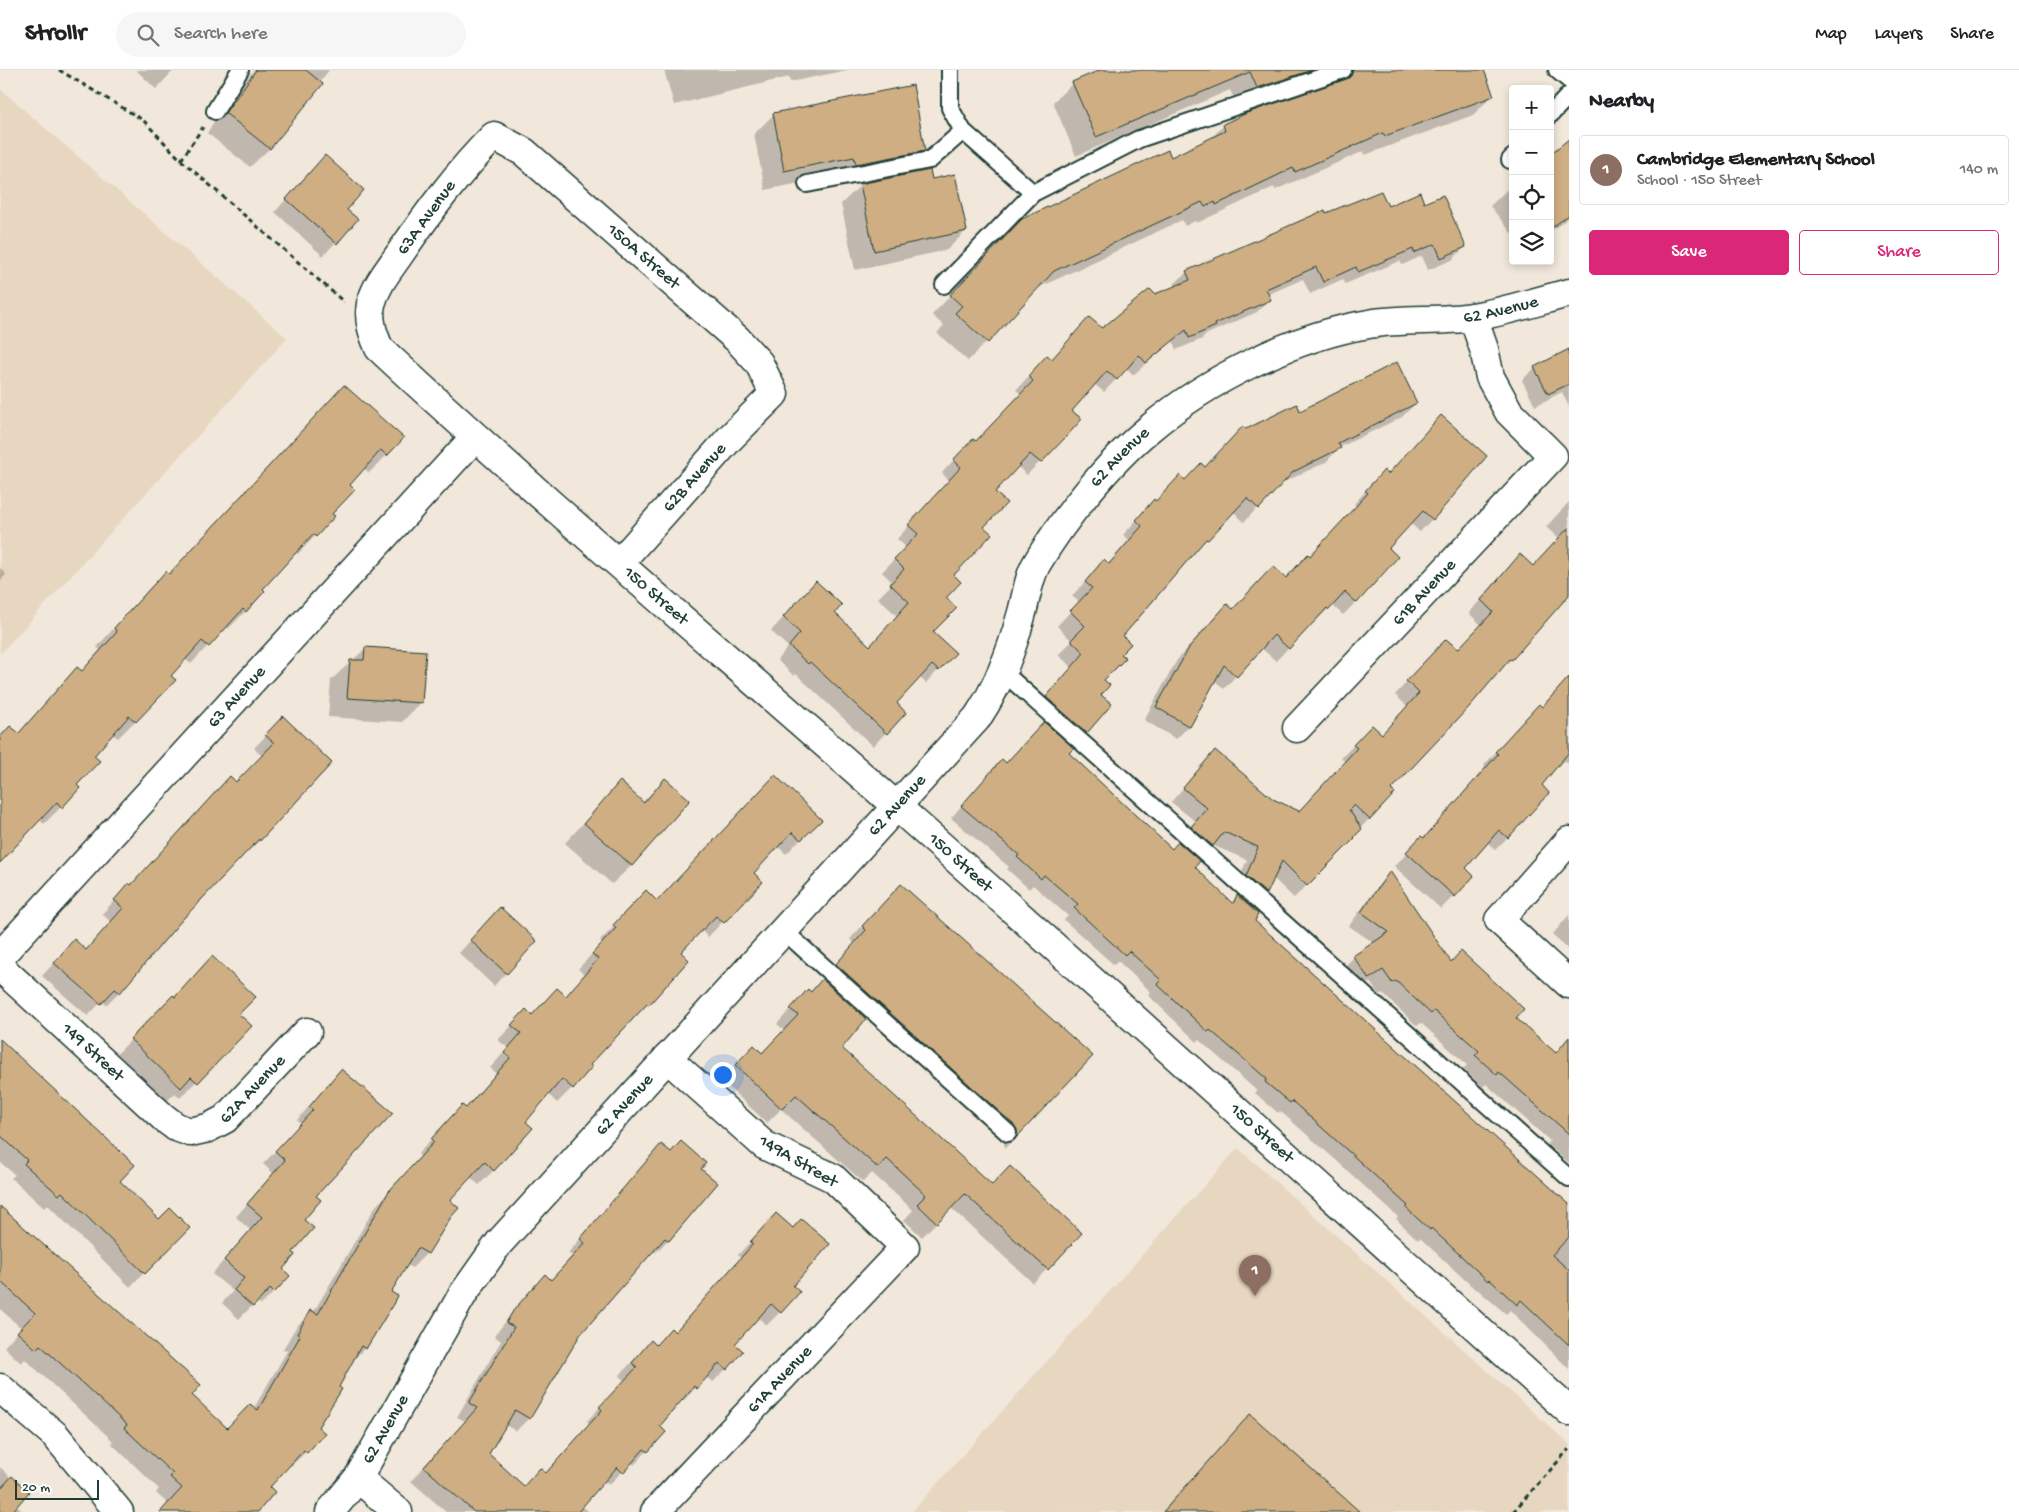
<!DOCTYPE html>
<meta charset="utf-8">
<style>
:root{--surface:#fff;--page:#f6f6f6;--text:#202124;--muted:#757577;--line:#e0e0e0;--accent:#db2777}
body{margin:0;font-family:"Gochi Hand",sans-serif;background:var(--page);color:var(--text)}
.controls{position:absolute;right:15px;top:15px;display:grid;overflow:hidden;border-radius:5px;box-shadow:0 2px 8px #0003}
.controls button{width:45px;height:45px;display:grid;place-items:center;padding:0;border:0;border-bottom:1px solid var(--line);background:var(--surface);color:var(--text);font:25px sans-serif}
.scale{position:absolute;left:15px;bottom:12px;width:84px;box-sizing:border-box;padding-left:5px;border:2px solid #1f3d34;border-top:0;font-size:14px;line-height:18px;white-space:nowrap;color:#1f3d34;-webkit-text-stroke:4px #fff;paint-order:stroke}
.you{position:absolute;left:722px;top:1004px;width:18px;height:18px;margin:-12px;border:4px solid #fff;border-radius:50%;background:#1a73e8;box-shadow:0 0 0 8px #1a73e833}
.badge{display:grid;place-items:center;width:32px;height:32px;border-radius:50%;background:var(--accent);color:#fff;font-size:16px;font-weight:700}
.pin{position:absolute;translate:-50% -41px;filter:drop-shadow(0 1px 2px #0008)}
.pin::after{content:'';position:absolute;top:26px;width:18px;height:15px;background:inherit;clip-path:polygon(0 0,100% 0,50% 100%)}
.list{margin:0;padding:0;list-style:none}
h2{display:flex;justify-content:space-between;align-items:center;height:65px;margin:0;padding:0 20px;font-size:21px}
h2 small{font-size:16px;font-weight:400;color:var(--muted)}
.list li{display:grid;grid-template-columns:32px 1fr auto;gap:15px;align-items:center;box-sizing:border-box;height:70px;margin:0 10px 10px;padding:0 10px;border:1px solid var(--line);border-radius:5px}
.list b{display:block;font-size:19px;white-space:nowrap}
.list p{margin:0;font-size:16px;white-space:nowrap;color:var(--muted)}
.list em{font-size:16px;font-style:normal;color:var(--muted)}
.actions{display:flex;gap:10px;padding:15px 20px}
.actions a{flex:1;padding:11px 0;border:1px solid var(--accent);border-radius:5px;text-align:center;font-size:18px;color:var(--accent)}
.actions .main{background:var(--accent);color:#fff}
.icon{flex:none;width:28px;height:28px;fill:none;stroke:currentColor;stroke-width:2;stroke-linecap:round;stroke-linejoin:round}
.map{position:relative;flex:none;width:1569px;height:1442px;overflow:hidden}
header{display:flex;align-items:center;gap:30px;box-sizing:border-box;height:70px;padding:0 25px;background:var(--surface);border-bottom:1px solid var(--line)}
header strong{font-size:24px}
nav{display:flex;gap:28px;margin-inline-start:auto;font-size:18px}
.search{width:350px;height:45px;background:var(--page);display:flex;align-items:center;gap:12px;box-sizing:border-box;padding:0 18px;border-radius:28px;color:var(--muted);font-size:19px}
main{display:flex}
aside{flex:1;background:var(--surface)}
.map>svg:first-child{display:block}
.built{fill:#e7d6c0}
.shadow{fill:#0003}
.building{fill:#d0ae83;stroke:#1f3d34}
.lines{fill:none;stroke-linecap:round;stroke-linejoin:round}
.service-casing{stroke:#1f3d34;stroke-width:20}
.minor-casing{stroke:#1f3d34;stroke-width:31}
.path{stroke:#1f3d34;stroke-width:3;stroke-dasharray:5 4;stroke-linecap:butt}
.service{stroke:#fff;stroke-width:16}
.minor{stroke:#fff;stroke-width:28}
.labels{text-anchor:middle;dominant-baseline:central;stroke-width:4;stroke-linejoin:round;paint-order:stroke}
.street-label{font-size:18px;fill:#1f3d34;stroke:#fff}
</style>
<header>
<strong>Strollr</strong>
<div class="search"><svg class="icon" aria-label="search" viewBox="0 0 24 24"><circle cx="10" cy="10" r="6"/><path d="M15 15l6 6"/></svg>Search here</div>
<nav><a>Map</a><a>Layers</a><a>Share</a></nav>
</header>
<main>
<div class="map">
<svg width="1569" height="1442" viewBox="0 0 1569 1442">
<rect width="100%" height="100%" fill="#f1e7da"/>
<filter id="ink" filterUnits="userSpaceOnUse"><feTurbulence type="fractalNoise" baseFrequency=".02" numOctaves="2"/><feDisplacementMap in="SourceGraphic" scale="10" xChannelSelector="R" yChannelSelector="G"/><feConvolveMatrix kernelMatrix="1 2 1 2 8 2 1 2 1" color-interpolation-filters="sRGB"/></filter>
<g filter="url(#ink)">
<path class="built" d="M0,19L287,268L0,584Z
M1238,1078L1569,1374V1442H912Z"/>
<path class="shadow" d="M136,0H174L156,19Z
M254,0H329L270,78L250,97L207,63L218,45Z
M664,0H848L790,12L789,7L674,35Z
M1103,0H1483L1492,26L1473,45L1365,85L1364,81L1275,120L1274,117L1197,153L1195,151L1185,156L1182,150L1036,219L968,291L937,263L944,256L932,245L1003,170L1209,70L1223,56L1247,44L1332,16L1330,11L1238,37L1230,20L1076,86L1053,32L1073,13Z
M773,45L924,80L905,100L835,106L765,120L754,64Z
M1569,77V147L1550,162V85Z
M312,99L345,140L357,149L323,186L275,142Z
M931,110L966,161L947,180L855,200L841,134L861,115Z
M1513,114V165L1490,136Z
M1423,134L1465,177L1452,190L1428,200L1422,186L1402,195L1400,191L1345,214L1343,209L1310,224L1303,209L1267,225L1269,229L1257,242L1207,264L1202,269L1176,280L1173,271L1133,305L1127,298L1104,322L1094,314L1071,341L1063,368L1027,405L1017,396L993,422L983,457L952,506L932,562L955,583L926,613L919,607L895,634L905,643L873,676L796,604L794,606L777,590L788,577L771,561L803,526L833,544L869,577L897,546L878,528L893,513L882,502L906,477L897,469L949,411L942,403L960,383L975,373L1021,324L1016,320L1047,286L1051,290L1154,226L1175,217L1174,214L1187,202L1326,145Z
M1569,281V337L1562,322L1535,336L1522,310L1535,298Z
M344,317L387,385L369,403L364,398L348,415L315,466L298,484L295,482L262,519L246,541L228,559L226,556L191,594L185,589L135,651L118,668L112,664L93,686L61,737L44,754L39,749L0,791V668L18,664L77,599L81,602L100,580L97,577L148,520L166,502L169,505Z
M1416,333L1402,347L1340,377L1326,392L1280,414L1244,452L1233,441L1193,483L1121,566L1119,584L1103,610L1100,625L1110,634L1068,683L1231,833L1237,826L1253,851L1569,1136V1299L1510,1240L1506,1244L1477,1219L1476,1220L1420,1168L1418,1170L1396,1149L1398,1147L1338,1092L1280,1041L1278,1043L1255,1023L1257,1021L1199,970L1197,972L1148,925L1151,922L1118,891L1114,895L1064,850L1068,846L1033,815L1029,819L1007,799L1009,797L951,748L991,702L1002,691L1006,694L1046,652L1034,641L1072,597L1058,585L1072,571L1057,556L1079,532L1072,526L1104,491L1108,494L1129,470L1123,465L1141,445L1204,398L1246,360L1300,342Z
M1441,346L1432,449L1420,462L1410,453L1387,478L1397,487L1356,532L1343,545L1332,535L1315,552L1314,550L1276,591L1261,578L1224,619L1214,610L1189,656L1176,669L1144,650L1177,590L1214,548L1227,535L1233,540L1286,509L1310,487L1357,437L1354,434L1372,414L1388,405Z
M1569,432V523L1389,720L1369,749L1352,767L1354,768L1294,828L1273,808L1266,824L1253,836L1234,819L1247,790L1212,775L1199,788L1179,770L1195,751L1171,732L1215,682L1273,731L1298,742L1345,692L1341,688L1373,656L1382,665L1408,637L1395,625L1433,583L1458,580L1481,555L1469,543L1507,499L1533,497L1559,469L1546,457Z
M0,498L6,504L0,512Z
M366,578L421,632L402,652L328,647L331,610Z
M1569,607V694L1562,689L1540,716L1508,767L1495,780L1487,772L1464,798L1473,806L1441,839L1394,796L1423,769L1486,698L1484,695L1526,649L1541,638Z
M283,648L260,770L247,782L245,781L180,850L119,922L106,935L102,931L88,946L42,906L74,871L85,881L111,852L102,844L129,814L130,816L263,687L254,678Z
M665,710L632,795L612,814L565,773L620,713L642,733Z
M760,722L820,750L786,784L777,776L752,803L761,812L708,867L701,860L679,882L648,934L588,995L590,997L572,1018L557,1033L548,1024L524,1052L494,1100L479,1115L470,1107L449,1130L450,1146L427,1183L412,1198L406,1194L389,1222L396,1227L365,1278L350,1293L306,1382L291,1396L289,1394L268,1418L256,1442H161L168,1434L156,1423L159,1419L111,1373L113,1371L25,1289L21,1293L4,1277L21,1258L0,1239V1142L227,1360L254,1338L287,1281L283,1279L296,1257L311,1242L313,1243L375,1137L421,1087L418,1084L447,1051L462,1036L465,1039L496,1003L490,998L508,978L498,970L526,941L532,946L565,927L585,905L578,899L602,873L600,871L632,837L657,832Z
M1390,803L1450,893L1555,984L1563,976L1569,981V1093L1547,1074L1550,1071L1486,1014L1483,1017L1463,999L1467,995L1421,953L1417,956L1382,923L1379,925L1370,912L1356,921L1341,900L1354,887L1374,873L1349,856L1378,816Z
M888,828L1092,986L1005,1078L1003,1068L824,907L855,874L850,869Z
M1569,845V880L1552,865Z
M488,851L506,903L494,916L459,883Z
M808,920L840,978L1047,1199L1033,1213L951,1138L922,1167L904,1150L913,1140L872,1103L863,1112L781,1039L767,1053L722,1011L740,991L762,984L784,960L777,954Z
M173,927L237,945L250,956L180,1028L175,1023L164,1034L115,986Z
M0,970L118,1111L159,1150L188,1158L130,1217L48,1135L44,1138L11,1108L15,1105L0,1092Z
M341,1000L314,1126L281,1199L274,1222L261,1235L257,1231L239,1249L222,1233L233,1221L212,1204L250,1160L236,1147L273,1103L263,1094L301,1054L297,1050Z
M661,1076L670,1084L700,1099L668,1170L655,1183L652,1181L578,1264L529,1348L516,1361L505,1355L487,1385L524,1417L545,1404L590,1354L587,1351L625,1311L619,1306L638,1285L651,1272L655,1276L675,1263L741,1188L738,1185L776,1144L791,1216L780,1242L767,1255L757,1247L733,1274L741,1281L726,1299L713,1312L706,1307L683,1331L681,1329L658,1356L665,1362L647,1381L634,1395L631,1392L609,1415L604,1410L582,1435L589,1442H446L411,1411L465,1351L457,1347L501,1271L494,1266L532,1219L550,1211L572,1186L568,1183Z
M1250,1346L1358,1442H1162Z
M0,1397L27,1423L16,1435L23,1442H0Z"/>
<path class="building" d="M256,0H306L323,14L270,79L225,43Z
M1100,0H1312L1257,18L1250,2L1096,67L1072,12Z
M1353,0H1484L1494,26L1385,66L1383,63L1295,102L1293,98L1216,135L1215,132L1205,137L1202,132L1054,201L988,273L955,243L962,236L950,225L1022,149L1168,80L1171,87L1225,61L1223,54L1247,43L1346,9L1351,6Z
M913,15L925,81L856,94L854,87L784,101L773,43Z
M1569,69V145L1550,159V84Z
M325,85L364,120L347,140L358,149L337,174L286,129Z
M930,100L932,109L955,104L967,161L874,181L860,114Z
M1381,121L1388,136L1420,122L1424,133L1443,125L1466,177L1441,188L1435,174L1414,183L1413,179L1358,202L1356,197L1323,212L1316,197L1266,219L1271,230L1215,254L1216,256L1189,268L1186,260L1146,293L1139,285L1117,310L1107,301L1072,341L1082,349L1064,369L1041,393L1030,384L995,422L1007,433L984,457L992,464L954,505L961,512L946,528L957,538L933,562L956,583L939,601L932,595L897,633L906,643L887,664L810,592L808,594L789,576L800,563L783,547L816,511L842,535L835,543L870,576L909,532L890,514L904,499L894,489L918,464L908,455L961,397L953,390L973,369L976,371L1033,311L1028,306L1047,285L1052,289L1089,247L1102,258L1150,219L1155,224L1190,210L1186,201L1325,140L1326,143Z
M1569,279V314L1548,324L1534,297Z
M1397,292L1417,333L1338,373L1341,378L1293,402L1259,439L1247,428L1208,470L1206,469L1123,566L1131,574L1121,584L1126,588L1104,610L1110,615L1101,625L1112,634L1087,663L1046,627L1084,583L1071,570L1085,556L1070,541L1092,518L1085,512L1104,489L1109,494L1142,456L1136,450L1154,429L1156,431L1180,405L1185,410L1201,393L1205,397L1243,356L1246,359L1297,334L1300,341Z
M344,315L404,368L387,386L381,380L350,415L355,420L332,444L335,446L316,467L313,464L263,519L265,521L246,542L243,539L209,577L202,571L171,606L176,610L136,652L129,646L94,686L100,691L77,715L80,718L62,738L57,732L0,793V667L10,656L19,663L77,597L82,601L117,562L114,558L166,501L169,504Z
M1441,345L1487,386L1433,450L1423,441L1389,478L1398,487L1357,533L1345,522L1329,540L1327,538L1289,579L1274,565L1237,607L1224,595L1190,657L1156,637L1190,576L1227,534L1233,539L1273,496L1286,508L1308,484L1310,486L1368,423L1365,421L1384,400L1388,404Z
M1569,457V525L1512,590L1510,589L1470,636L1391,720L1395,723L1370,750L1354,735L1349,740L1362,759L1354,767L1355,768L1307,816L1282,791L1267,824L1246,806L1258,777L1224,762L1213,776L1191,757L1207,738L1183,718L1215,680L1273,729L1299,741L1357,678L1353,675L1372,655L1382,664L1419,623L1406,611L1446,569L1458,579L1493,542L1481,530L1520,484L1533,496Z
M365,577L426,581L422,633L347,628L350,590H364Z
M1569,607V682L1542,715L1549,723L1508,768L1499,760L1466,798L1474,806L1455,827L1406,782L1421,766L1424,768L1498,684L1495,682L1539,634L1542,637Z
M283,646L332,693L260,771L259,769L181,851L120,923L115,919L101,934L54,893L74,869L86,880L123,838L114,830L129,813L131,815L230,706L236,712L274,673L265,665Z
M1044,652L1074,678L1069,683L1146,755L1172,779L1178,772L1200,791L1195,797L1233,834L1237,825L1258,844L1255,851L1569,1134V1167L1552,1185L1569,1200V1275L1521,1230L1517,1235L1489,1209L1488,1211L1431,1158L1430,1160L1406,1138L1408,1136L1348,1081L1292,1031L1290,1033L1265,1012L1267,1009L1210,960L1208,962L1157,914L1161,910L1129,881L1125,885L1074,838L1078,834L1044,805L1041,809L1017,787L1019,785L961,736L1002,689L1006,693Z
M775,705L822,750L801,770L792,762L754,803L763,812L724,853L716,846L681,882L689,890L649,935L647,934L590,995L592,997L573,1019L562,1009L526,1052L533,1058L494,1101L485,1092L450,1130L459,1138L451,1147L428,1184L418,1178L391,1222L398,1226L366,1279L361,1276L339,1317L342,1319L318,1357L325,1363L307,1383L304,1380L270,1417L275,1422L258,1442H160L182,1418L170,1407L173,1404L124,1358L127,1355L82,1313L40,1275L36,1279L17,1262L35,1243L0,1211V1136L201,1315L192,1325L227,1358L250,1334L258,1340L300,1266L297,1264L310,1240L318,1244L389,1121L434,1072L431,1069L462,1035L466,1038L510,988L504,983L521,963L511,955L526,939L532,945L557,918L566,926L598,889L592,884L616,858L613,855L646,820L657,831Z
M665,708L690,730L632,796L584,753L620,711L644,733Z
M1390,801L1451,892L1461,881L1524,939L1516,948L1556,983L1569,967V1064L1499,1002L1497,1005L1475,985L1479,981L1434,941L1431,944L1396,911L1392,913L1383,900L1369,909L1353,886L1389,862L1361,842Z
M901,814L1093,986L1017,1067L1015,1056L836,894L866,860L862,856Z
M500,837L537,871L507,904L470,870Z
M212,886L256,927L239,944L252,956L198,1013L191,1007L181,1018L130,969L173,925L175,927Z
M822,909L866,949L842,978L992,1115L1010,1096L1082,1163L1048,1200L965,1124L937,1153L917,1134L926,1125L887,1089L878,1098L796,1025L782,1039L735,995L754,975L762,983L798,945L790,939L808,919L811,922Z
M0,969L135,1095L120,1111L159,1149L170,1138L190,1158L145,1204L62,1122L59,1125L24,1094L27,1090L0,1065Z
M341,999L393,1043L316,1126L321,1130L304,1150L314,1158L293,1182L295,1185L283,1199L290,1206L274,1223L270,1219L253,1237L234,1220L244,1208L224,1190L262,1147L247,1134L285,1090L275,1081L313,1040L309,1037Z
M681,1071L706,1093L701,1099L718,1113L669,1171L665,1168L580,1265L530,1349L515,1340L489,1384L524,1416L540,1398L546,1403L602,1340L599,1337L637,1297L632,1293L651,1270L656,1275L671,1258L675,1262L753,1174L750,1172L776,1143L793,1158L801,1149L830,1174L793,1216L800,1222L781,1243L771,1234L735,1274L743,1281L727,1300L719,1293L697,1319L694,1316L660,1356L666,1362L648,1382L644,1379L623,1403L617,1397L578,1442H474L424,1397L477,1338L469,1333L514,1257L506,1253L513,1241L545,1204L551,1210L585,1173L580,1169L661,1074L671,1082Z
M1250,1344L1360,1442H1163Z
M12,1406L29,1422L12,1442H0V1419Z"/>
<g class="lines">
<g class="service-casing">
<path id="service" d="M950,0V38L963,61L1033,123
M1557,0L1569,10
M215,41L240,0
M1550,45L1569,25
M1510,90L1513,87
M807,114L930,90L963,61
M944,215L1033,123L1139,69L1343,0
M1002,601L1569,1108
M784,861L1008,1063"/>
</g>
<g class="minor-casing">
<g id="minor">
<path id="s1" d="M619,493L730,368L774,324L759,293L737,269L524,82L494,66C458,102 428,143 399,185C388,201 376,215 371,234C368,250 373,264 379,278C547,435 723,583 895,735C1122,935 1344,1139 1569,1341"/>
<path id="s2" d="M1297,658L1553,386L1509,342L1490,307L1484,279L1473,247"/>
<path d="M1569,771L1499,850L1569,914"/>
<path id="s3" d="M0,886L475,367"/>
<path id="s4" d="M0,897L164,1048L176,1057L190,1062L208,1058L225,1049L307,962"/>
<path d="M0,1318L55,1365L119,1442"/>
<path d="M358,1408L398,1442"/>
<path id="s5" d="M330,1442L358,1408L463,1224L499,1173L977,648C998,617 1011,583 1021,546C1026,530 1028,508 1037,493C1063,449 1109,392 1149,359C1207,310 1294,266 1369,254C1403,248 1439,252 1472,247C1505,242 1537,231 1569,223"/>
<path id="s6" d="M655,1442L905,1177L833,1108L764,1075L667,988"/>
</g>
</g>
<path class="path" d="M59,0L143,50L181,90L344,232
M181,90L203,57
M1513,1442L1569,1379"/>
<use href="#service" class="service"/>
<use href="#minor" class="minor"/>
</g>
</g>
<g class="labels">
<g class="street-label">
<text transform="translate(427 148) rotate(-54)">63A Avenue</text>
<text transform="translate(643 187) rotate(41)">150A Street</text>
<text stroke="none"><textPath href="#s5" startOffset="1750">62 Avenue</textPath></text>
<text stroke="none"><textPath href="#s5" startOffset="1330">62 Avenue</textPath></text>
<text stroke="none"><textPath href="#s1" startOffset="114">62B Avenue</textPath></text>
<text stroke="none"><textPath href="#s2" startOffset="186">61B Avenue</textPath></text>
<text stroke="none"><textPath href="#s1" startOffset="1240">150 Street</textPath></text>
<text stroke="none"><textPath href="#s3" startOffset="351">63 Avenue</textPath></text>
<text stroke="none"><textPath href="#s5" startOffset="910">62 Avenue</textPath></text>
<text stroke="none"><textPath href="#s1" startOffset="1645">150 Street</textPath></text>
<text stroke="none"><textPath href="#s4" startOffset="126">149 Street</textPath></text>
<text stroke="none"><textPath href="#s4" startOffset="331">62A Avenue</textPath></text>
<text stroke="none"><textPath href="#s5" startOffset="505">62 Avenue</textPath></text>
<text stroke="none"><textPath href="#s1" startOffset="2050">150 Street</textPath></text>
<text transform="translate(798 1092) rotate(30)">149A Street</text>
<text stroke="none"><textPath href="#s6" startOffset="182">61A Avenue</textPath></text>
<text stroke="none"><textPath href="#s5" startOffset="100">62 Avenue</textPath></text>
</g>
</g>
</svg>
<div class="controls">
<button>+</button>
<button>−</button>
<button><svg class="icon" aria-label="locate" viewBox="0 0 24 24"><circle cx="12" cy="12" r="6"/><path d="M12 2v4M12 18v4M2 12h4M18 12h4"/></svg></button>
<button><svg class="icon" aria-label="layers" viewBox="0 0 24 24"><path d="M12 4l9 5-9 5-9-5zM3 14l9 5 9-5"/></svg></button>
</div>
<div class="scale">20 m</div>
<div class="you"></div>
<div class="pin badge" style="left:1255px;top:1226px;background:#8d6e63">1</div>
</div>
<aside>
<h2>Nearby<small></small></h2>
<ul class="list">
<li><span class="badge" style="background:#8d6e63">1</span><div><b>Cambridge Elementary School</b><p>School · 150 Street</p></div><em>140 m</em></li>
</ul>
<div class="actions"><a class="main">Save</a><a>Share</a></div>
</aside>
</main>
